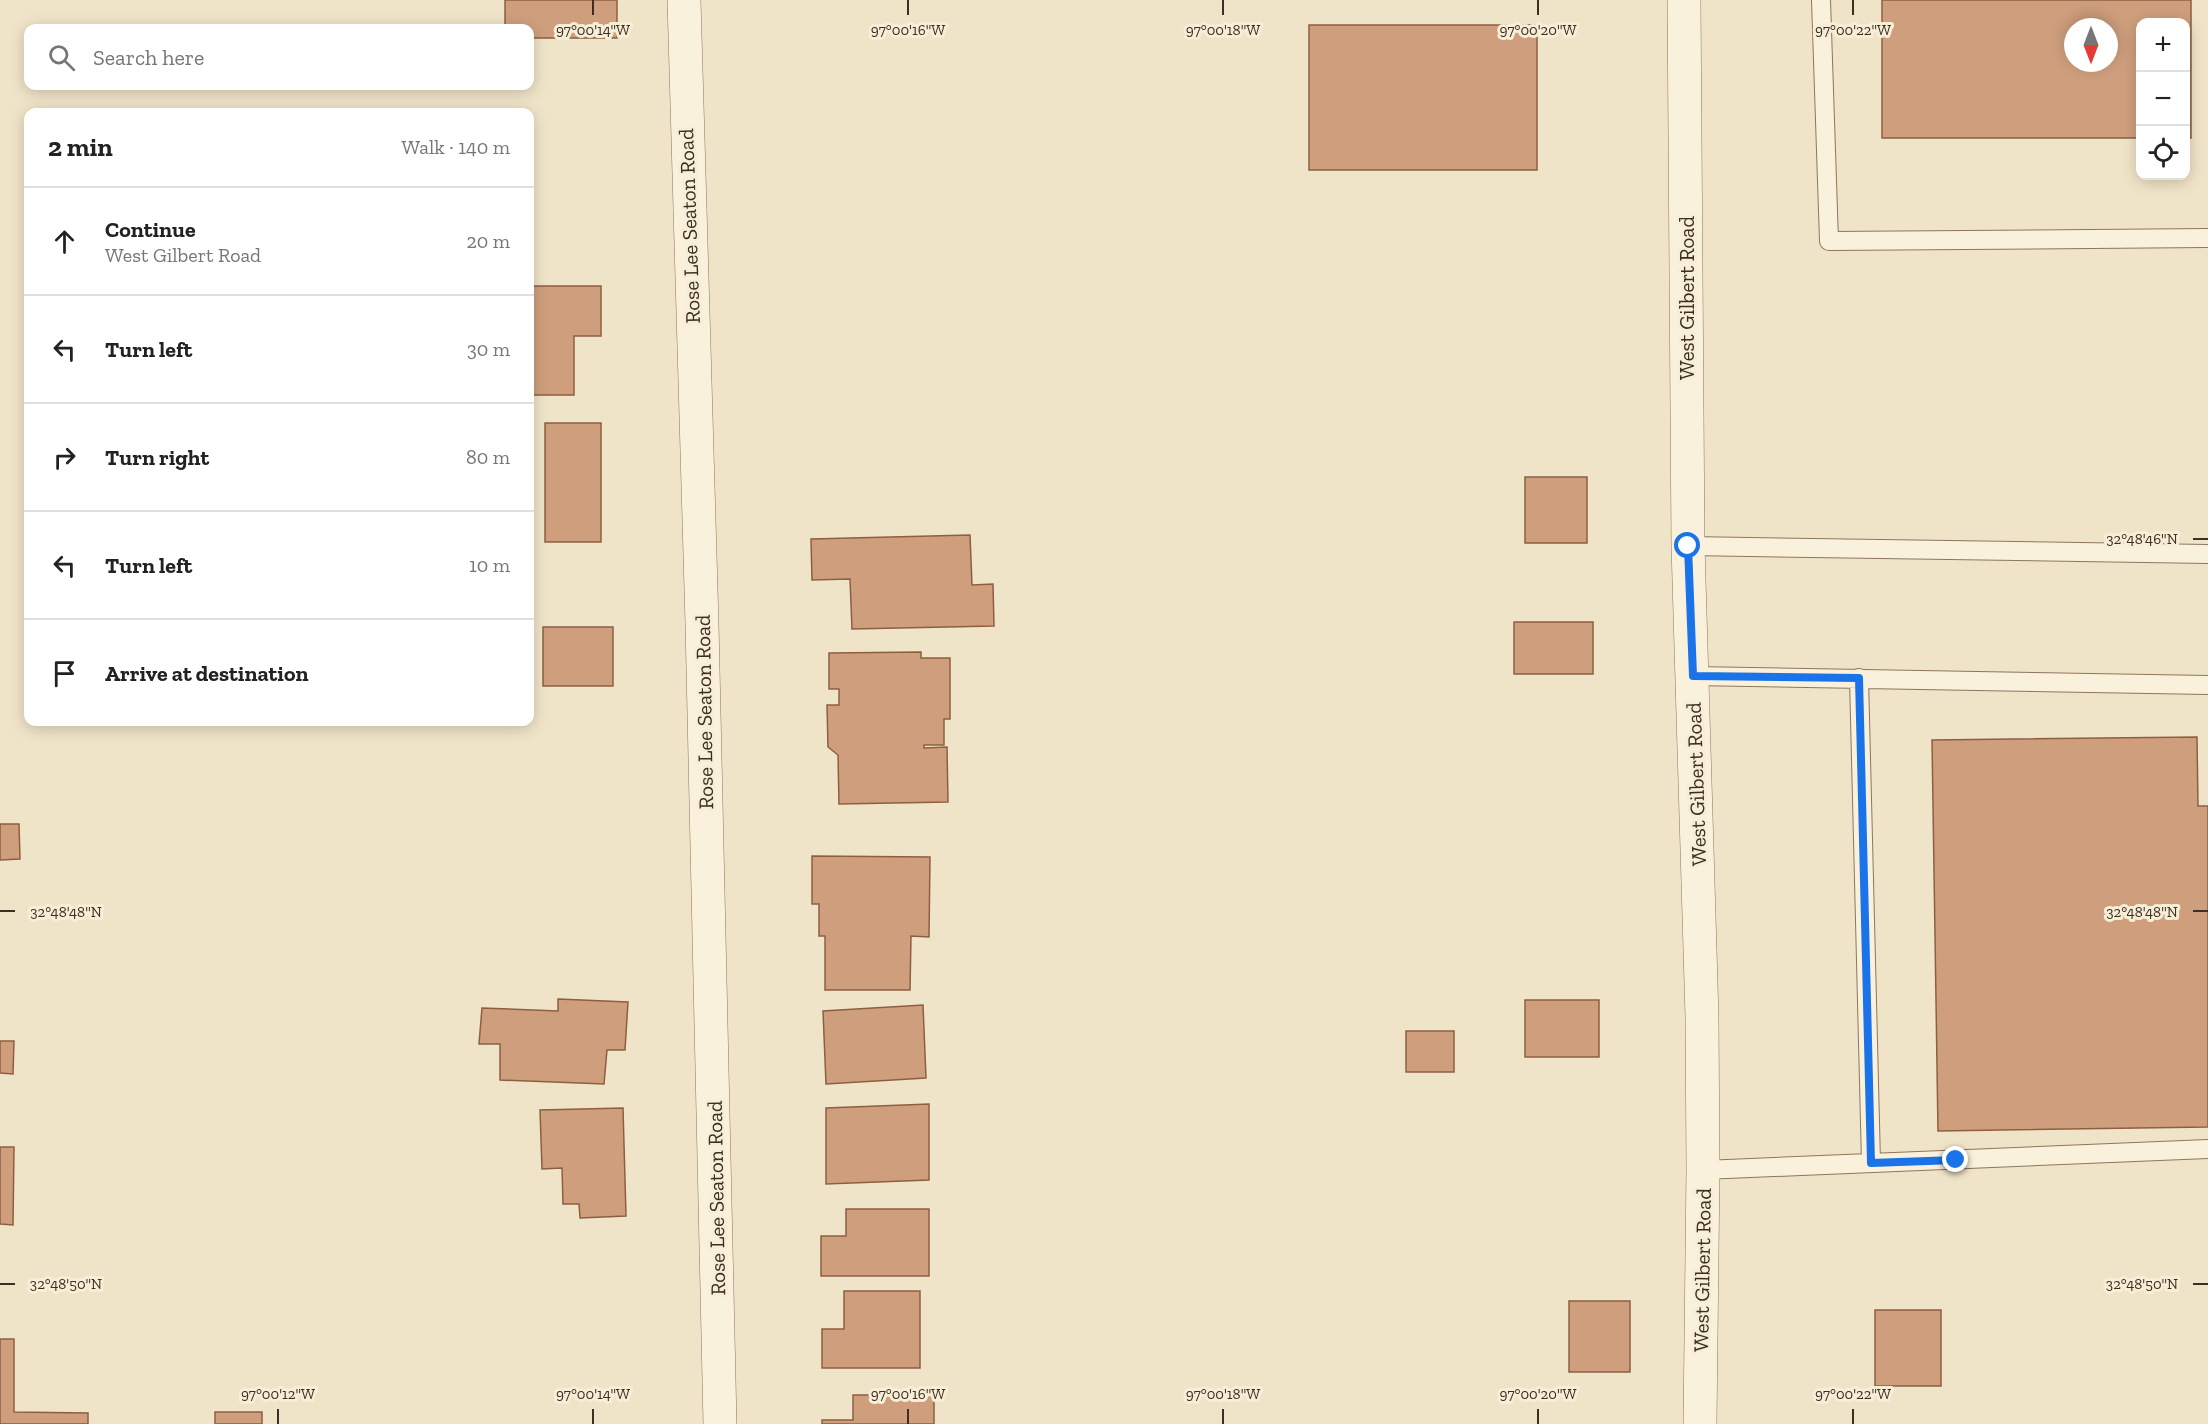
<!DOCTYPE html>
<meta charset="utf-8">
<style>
:root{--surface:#fff;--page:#f2f2f2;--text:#222;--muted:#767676;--line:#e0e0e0}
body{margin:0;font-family:"Zilla Slab",serif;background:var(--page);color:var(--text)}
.controls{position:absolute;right:18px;top:18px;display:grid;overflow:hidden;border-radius:12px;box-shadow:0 3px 15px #0003}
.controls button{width:54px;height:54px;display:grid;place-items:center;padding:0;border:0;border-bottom:2px solid var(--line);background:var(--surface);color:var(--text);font:30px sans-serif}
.compass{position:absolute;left:2064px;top:18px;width:54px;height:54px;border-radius:50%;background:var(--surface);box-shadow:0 3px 15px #0003;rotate:180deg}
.stop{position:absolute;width:18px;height:18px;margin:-14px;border:4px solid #1a73e8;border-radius:50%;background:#fff}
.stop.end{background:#1a73e8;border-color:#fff;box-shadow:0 2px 6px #0008}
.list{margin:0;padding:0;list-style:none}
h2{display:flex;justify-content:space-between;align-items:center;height:78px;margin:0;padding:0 24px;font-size:26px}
h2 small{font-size:20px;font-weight:400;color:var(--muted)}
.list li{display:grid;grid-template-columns:39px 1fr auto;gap:18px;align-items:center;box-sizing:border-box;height:108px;padding:0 24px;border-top:2px solid var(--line)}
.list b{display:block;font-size:22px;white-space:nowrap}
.list p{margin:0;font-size:20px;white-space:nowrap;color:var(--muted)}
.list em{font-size:20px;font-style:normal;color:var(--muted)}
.icon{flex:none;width:33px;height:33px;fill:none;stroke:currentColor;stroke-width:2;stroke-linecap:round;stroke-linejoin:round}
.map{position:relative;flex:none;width:2208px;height:1424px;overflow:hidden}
.search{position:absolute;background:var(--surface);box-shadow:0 3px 15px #0003;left:24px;top:24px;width:510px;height:66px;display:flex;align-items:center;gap:15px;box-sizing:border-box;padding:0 21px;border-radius:12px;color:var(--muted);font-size:22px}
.panel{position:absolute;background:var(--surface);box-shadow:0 3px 15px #0003;left:24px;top:108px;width:510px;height:618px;border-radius:12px}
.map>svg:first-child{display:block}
.building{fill:#cf9f7d;stroke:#8d5f41;stroke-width:1.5;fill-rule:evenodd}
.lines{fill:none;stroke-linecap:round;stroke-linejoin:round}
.service-casing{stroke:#8d765c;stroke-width:20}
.minor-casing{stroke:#8d765c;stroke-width:34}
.service{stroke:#faf1dc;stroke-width:18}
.minor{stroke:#faf1dc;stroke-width:33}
.route{stroke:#1a73e8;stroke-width:8}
.ticks{fill:none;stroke:#3d2e20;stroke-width:2}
.labels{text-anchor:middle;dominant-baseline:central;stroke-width:6;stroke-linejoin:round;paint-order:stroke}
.street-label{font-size:21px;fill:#3d2e20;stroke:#f7eed8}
.ticks-label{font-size:15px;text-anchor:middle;fill:#3d2e20;stroke:#f7eed8;stroke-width:6;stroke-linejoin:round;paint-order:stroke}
</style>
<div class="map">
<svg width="2208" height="1424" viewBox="0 0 2208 1424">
<rect width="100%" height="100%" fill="#f0e4c8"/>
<path class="building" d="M505,0H617V38H530V28H505Z
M1882,0H2191V138H2186V22H2140V138H1882ZM2073,27H2109V63H2073Z
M1309,25H1537V170H1309Z
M530,286H601V336H574V395H530Z
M545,423H601V542H545Z
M1525,477H1587V543H1525Z
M970,535L972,585L993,584L994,626L852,629L850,579L812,580L811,539Z
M1514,622H1593V674H1514Z
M543,627H613V686H543Z
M921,652V658H950V719H944V745H924V748L947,747L948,802L839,804L838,755L828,747L827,705H839V689H829V653Z
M2197,737L2198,806H2208V1127L1938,1131L1932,740Z
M0,824H19L20,859L0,860Z
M812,856L930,857L929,937L911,936L910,990H825V936H819V904H812Z
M558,999L628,1002L625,1050H607L604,1084L500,1080V1044H479L482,1008L558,1011Z
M1525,1000H1599V1057H1525Z
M923,1005L926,1078L826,1084L823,1011Z
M1406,1031H1454V1072H1406Z
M0,1041H14L13,1074L0,1073Z
M929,1104V1180L826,1184V1108Z
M623,1108L626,1216L580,1218L579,1204H563L562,1168L542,1169L540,1110Z
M0,1147H14L13,1225L0,1224Z
M846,1209H929V1276H821V1236H846Z
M844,1291H920V1368H822V1329H844Z
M1569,1301H1630V1372H1569Z
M1875,1310H1941V1386H1875Z
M0,1339H14V1412L88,1413V1424H0Z
M853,1395H934V1424H822V1420H853Z
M215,1412H262V1424H215Z"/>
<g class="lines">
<g class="service-casing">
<path id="service" d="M1821,0L1829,241L2208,238
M1688,546L2208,554
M1693,676L2208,685
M1859,678L1871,1163
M1703,1170L2208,1149"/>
</g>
<g class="minor-casing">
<path id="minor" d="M684,0L702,624L720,1424
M1684,0L1688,546L1702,1017L1703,1170L1700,1424"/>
</g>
<use href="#service" class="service"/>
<use href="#minor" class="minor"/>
</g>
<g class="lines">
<path class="route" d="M1688,546L1693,676L1859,678L1871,1163L1956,1160"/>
</g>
<path class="ticks" d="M593,0V15M908,0V15M1223,0V15M1538,0V15M1853,0V15M2193,539H2208M0,911H15M2193,911H2208M0,1284H15M2193,1284H2208M278,1409V1424M593,1409V1424M908,1409V1424M1223,1409V1424M1538,1409V1424M1853,1409V1424"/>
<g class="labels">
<g class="street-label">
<text transform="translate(689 226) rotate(-92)">Rose Lee Seaton Road</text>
<text transform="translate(1686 298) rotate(-90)">West Gilbert Road</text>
<text transform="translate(704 712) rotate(-91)">Rose Lee Seaton Road</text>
<text transform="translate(1696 784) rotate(-92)">West Gilbert Road</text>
<text transform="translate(716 1198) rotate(-91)">Rose Lee Seaton Road</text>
<text transform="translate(1702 1270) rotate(-89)">West Gilbert Road</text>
</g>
</g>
<g class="ticks-label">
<text x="593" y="35">97°00'14"W</text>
<text x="908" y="35">97°00'16"W</text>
<text x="1223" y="35">97°00'18"W</text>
<text x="1538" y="35">97°00'20"W</text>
<text x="1853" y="35">97°00'22"W</text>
<text x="2142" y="544">32°48'46"N</text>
<text x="2142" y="917">32°48'48"N</text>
<text x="66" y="917">32°48'48"N</text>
<text x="2142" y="1289">32°48'50"N</text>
<text x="66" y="1289">32°48'50"N</text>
<text x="278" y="1399">97°00'12"W</text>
<text x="593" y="1399">97°00'14"W</text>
<text x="908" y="1399">97°00'16"W</text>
<text x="1223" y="1399">97°00'18"W</text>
<text x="1538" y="1399">97°00'20"W</text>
<text x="1853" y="1399">97°00'22"W</text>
</g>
</svg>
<div class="controls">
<button>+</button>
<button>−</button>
<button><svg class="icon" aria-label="locate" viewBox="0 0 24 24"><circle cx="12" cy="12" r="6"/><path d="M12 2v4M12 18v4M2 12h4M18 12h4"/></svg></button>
</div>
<svg class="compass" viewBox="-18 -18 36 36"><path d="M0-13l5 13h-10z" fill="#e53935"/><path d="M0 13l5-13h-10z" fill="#767676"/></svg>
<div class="stop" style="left:1688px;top:546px"></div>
<div class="stop end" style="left:1956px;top:1160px"></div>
<div class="search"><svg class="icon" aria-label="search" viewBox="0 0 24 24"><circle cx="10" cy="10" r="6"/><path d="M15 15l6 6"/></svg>Search here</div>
<section class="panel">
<h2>2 min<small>Walk · 140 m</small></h2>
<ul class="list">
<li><svg class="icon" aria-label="ahead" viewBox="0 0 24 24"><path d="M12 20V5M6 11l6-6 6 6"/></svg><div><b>Continue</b><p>West Gilbert Road</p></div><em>20 m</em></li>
<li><svg class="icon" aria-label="left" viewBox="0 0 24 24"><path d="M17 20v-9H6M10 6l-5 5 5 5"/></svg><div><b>Turn left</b></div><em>30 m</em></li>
<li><svg class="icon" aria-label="right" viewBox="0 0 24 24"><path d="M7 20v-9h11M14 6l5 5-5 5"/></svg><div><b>Turn right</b></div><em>80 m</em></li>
<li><svg class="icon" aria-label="left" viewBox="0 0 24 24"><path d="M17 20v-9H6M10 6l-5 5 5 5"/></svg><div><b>Turn left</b></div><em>10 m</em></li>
<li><svg class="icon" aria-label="arrive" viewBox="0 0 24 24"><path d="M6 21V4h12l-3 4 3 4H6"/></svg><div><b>Arrive at destination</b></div></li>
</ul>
</section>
</div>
